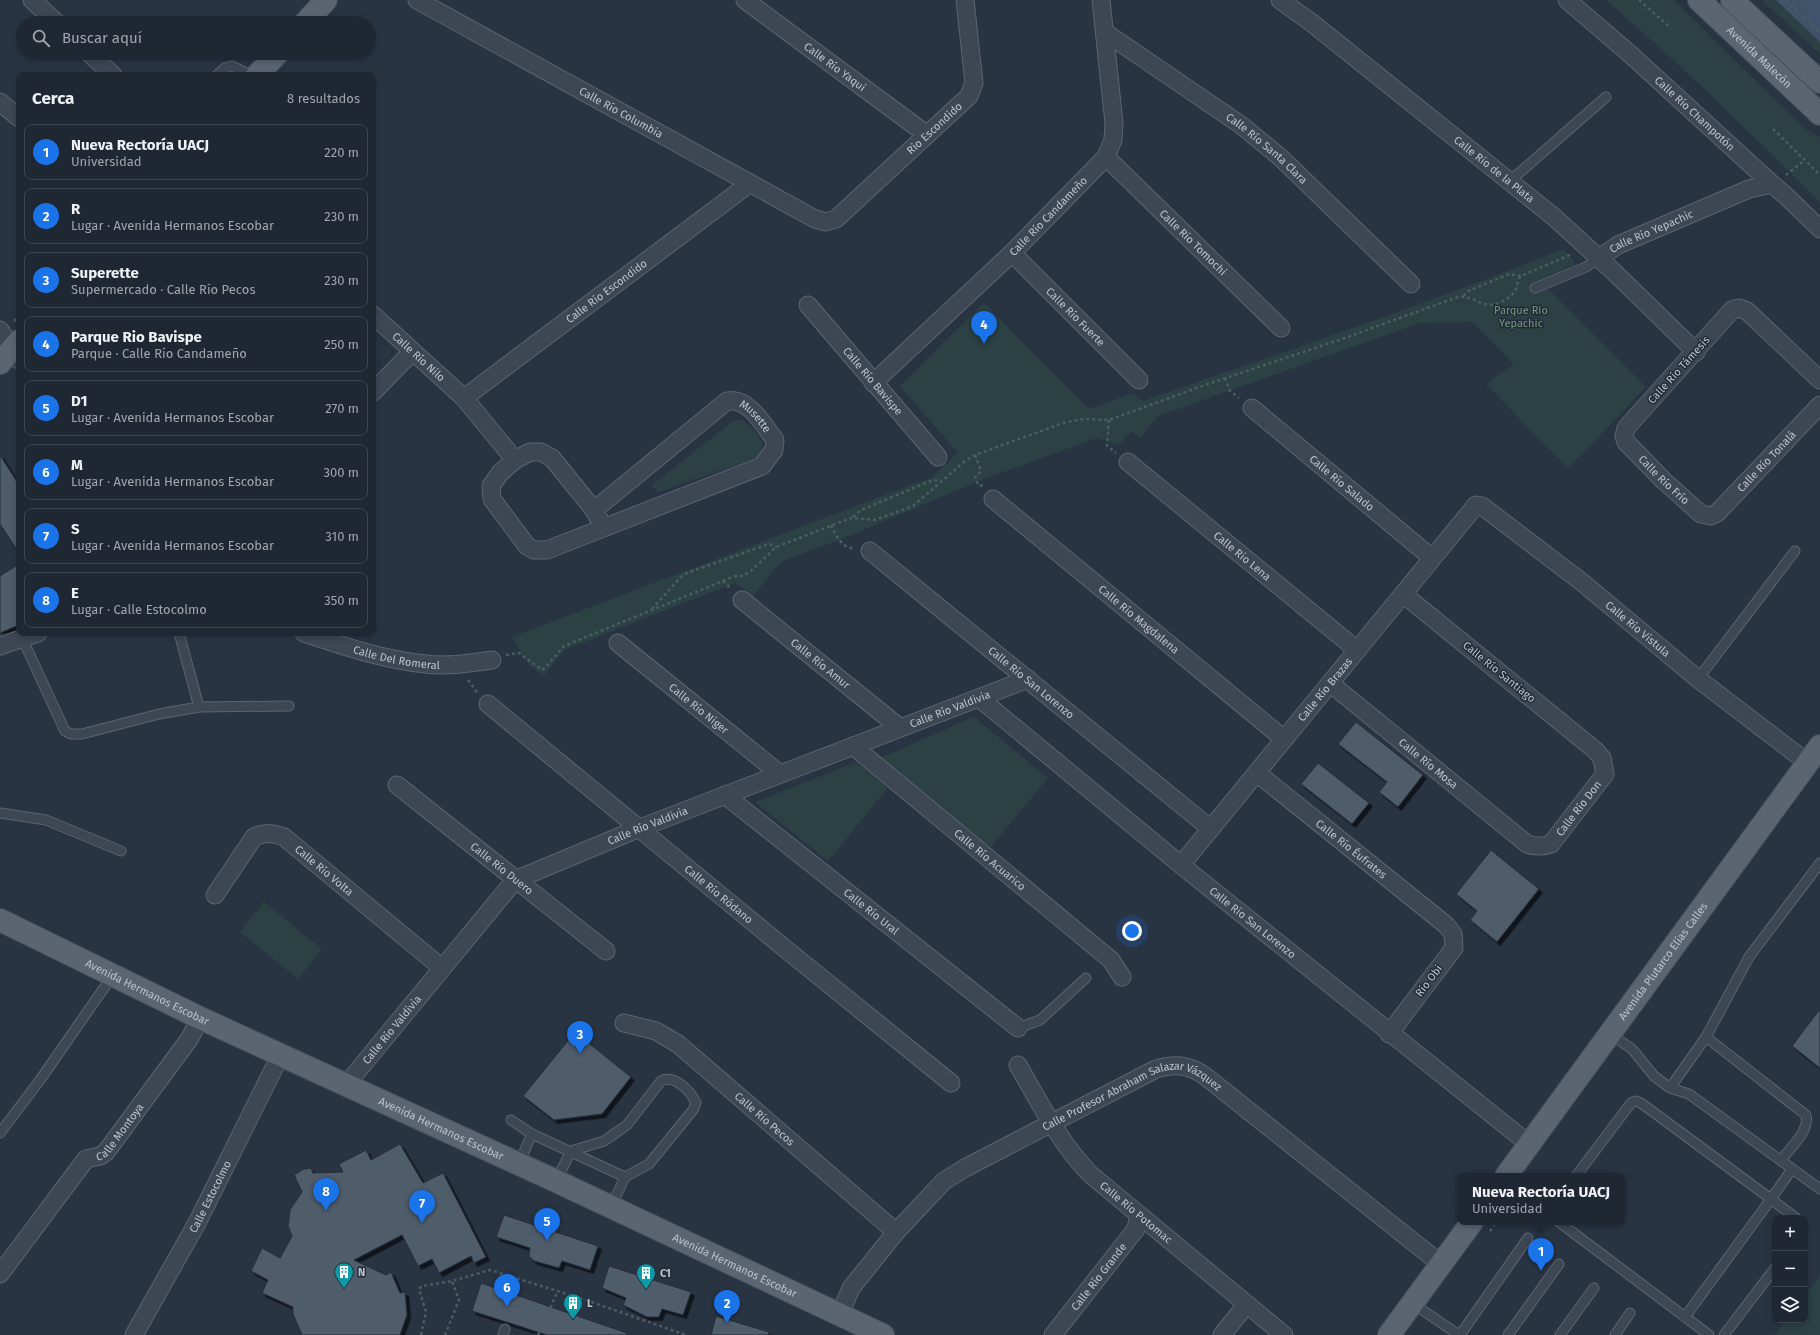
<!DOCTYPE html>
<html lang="es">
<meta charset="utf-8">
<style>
:root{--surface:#1f2732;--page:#272f3a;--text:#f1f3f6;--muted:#a1a5ac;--line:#3c444d;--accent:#1a73e8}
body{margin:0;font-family:"Fira Sans",sans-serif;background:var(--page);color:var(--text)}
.controls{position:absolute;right:12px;bottom:12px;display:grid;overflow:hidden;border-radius:8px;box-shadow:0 2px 6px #0003}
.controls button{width:36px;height:36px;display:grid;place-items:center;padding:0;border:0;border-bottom:1px solid var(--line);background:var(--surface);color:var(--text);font:20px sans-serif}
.you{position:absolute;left:1132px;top:931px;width:14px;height:14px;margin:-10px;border:3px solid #fff;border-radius:50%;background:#1a73e8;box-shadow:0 0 0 6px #1a73e833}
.badge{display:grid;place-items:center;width:26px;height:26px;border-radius:50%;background:var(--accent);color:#fff;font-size:13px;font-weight:700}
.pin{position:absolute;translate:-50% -33px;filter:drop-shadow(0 1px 2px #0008)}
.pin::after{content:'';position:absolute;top:21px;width:14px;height:12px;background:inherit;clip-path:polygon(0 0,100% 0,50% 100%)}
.popup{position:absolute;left:1457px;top:1173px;width:168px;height:52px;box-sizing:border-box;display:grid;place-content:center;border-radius:8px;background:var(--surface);filter:drop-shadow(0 1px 3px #0005);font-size:13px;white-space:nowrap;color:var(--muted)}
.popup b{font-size:15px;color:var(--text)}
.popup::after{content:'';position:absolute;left:50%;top:100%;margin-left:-8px;border:8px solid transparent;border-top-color:var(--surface)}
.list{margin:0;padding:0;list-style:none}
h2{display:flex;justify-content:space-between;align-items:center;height:52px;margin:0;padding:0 16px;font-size:17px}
h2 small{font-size:13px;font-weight:400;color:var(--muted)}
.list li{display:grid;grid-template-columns:26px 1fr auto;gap:12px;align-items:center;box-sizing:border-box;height:56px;margin:0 8px 8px;padding:0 8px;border:1px solid var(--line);border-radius:8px}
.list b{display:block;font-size:15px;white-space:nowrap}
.list p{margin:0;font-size:13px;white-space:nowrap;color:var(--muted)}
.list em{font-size:13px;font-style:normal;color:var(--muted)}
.icon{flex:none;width:22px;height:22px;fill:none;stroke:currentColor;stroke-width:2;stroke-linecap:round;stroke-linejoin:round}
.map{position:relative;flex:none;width:1820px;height:1335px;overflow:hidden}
.search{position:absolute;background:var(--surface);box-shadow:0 2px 6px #0003;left:16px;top:16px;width:360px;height:44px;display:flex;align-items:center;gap:10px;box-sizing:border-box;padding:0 14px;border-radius:22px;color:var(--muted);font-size:15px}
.panel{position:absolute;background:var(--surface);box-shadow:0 2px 6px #0003;left:16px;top:72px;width:360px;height:564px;border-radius:8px}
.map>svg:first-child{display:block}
.green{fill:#2b4144}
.water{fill:#40536b}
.building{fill:#4f5c6b;stroke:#242d3a;filter:url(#shadow)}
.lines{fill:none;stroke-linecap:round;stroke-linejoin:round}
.lane-casing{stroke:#5c6470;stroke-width:11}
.street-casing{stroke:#5c6470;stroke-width:19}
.primary-casing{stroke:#474f5c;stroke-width:24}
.path{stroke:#495e60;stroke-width:2.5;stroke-dasharray:3 3;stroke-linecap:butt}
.lane{stroke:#3d4653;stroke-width:9}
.street{stroke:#3d4653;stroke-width:17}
.primary{stroke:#5b6572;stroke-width:22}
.labels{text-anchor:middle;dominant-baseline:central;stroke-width:3;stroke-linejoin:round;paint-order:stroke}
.street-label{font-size:11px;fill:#bbc2cc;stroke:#222b38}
.park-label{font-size:11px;fill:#739c7c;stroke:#222b38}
.poi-label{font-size:11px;font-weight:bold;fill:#bbc2cc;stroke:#222b38;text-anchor:start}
</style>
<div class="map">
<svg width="1820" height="1335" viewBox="0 0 1820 1335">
<defs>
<filter id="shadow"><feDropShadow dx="3.5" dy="3.5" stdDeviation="0" flood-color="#0009"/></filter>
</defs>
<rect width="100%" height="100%" fill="#293443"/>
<path class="green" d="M1606,0H1674L1806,130L1820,137V203C1751,133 1680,64 1606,0Z
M1762,0H1820V54Z
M1563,249L1574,261V265L1539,280L1646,387L1568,469L1486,384L1514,364L1472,322L1420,323L1158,416L1140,438L1131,431L1119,445L1097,438L982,480L839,540L782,561L753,596L735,583L564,650L544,676L529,665L512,637L932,477L958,453L900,386L984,303L1090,409L1133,393L1143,401C1283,352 1425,305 1563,249Z
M739,419C749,422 766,440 762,451C760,456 755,458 752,460L657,492L652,485L732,422Z
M974,717L1048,778L990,848L880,758Z
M856,762L888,788L828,861L755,802Z
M264,902L322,949L298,979L240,932Z
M1820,1275V1335H1775L1786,1320H1805V1295Z"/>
<path class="water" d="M1776,0H1820V42Z"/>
<path class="building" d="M0,455L19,485V553L0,524Z
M19,564V625L0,633V576Z
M1356,722L1423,775L1398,807L1379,792L1387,782L1338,744Z
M1318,763L1369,803L1352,824L1301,784Z
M1491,850L1539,889L1497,942L1470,920L1477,911L1456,894Z
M1820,1009V1068L1792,1046Z
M575,1032L631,1077L602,1114L554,1120L523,1096Z
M400,1144L423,1183L443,1173L486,1257L474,1263L471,1256L439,1273L432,1259L418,1266L402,1235L354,1260L386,1275L391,1272L400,1293L405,1292L407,1315L400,1335H302L293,1314V1307L262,1293L268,1280L251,1271L262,1248L280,1258L292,1236L288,1226L290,1210L302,1192L294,1175L304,1169L311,1168L313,1173L343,1172L339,1164L366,1150L371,1160Z
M504,1215L598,1246L590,1270L562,1261L559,1268L534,1261L529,1256L530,1248L496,1237Z
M609,1266L691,1292L683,1315L662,1309L659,1317H647L623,1305L626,1298L602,1288Z
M481,1283L627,1333L626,1335H547L472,1311Z
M716,1316L769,1332L768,1335H711Z"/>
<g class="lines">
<g class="lane-casing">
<path id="lane" d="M217,75L225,68L232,66L250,75
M1510,181L1606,97
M1535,288L1586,267L1599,258
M179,633L199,707
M22,638L65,731L71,734H82L159,714L199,707L289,706
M1698,679L1795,551
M0,813L46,820L121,851
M1018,1028L1040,1020L1086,978
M1610,1034L1632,1049L1654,1076L1670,1088L1689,1094L1820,1189
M1706,1037L1806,1115C1810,1131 1790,1148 1781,1160
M1670,1088L1706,1037L1749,957L1820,863
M511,1120L532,1134
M0,1133L40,1080L113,975
M518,1165L532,1134L625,1177
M1792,1169L1771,1199L1796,1218
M1576,1176L1631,1103L1635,1101L1641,1103L1771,1199L1685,1317
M556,1181L571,1151L604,1141L627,1125L661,1081C674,1074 691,1091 696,1103L693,1110L649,1164L625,1177L611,1207
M1559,1222L1709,1335
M1412,1303L1459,1335
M503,1335L505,1329
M1460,1335L1528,1238
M1508,1335L1559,1264
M1560,1335L1594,1288
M1615,1335L1630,1313
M1724,1335L1775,1268"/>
</g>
<g class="street-casing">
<g id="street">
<path d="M32,0L57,23"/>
<path id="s1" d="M417,0L815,219L826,222L836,219L969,96L974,83L965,0"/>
<path id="s2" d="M745,0L926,134"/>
<path id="s3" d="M1280,0L1312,23L1554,217L1615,273L1696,352"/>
<path id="s4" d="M1567,0L1630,54L1772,184L1785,195L1820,229"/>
<path id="s5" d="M1106,33L1241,125L1280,157L1411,284"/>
<path d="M89,53L113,75"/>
<path d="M0,102L19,118"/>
<path id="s6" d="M1106,157L1281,328"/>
<path id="s7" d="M1012,253L1139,380"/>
<path id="s8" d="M1599,258L1618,245L1749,189L1772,184"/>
<path id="s9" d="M808,305L938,457"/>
<path id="s10" d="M373,315L464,398L515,460"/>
<path d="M0,330L19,360"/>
<path id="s11" d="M1820,380L1747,311L1739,308L1732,310L1626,428L1624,436L1626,442L1664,481L1701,514L1711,516L1717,513L1820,405"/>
<path id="s12" d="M873,383L1012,253L1106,157L1113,140L1114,123L1101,0"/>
<path d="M373,392L412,352"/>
<path id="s13" d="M464,398L741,190L748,182"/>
<path id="s14" d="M1252,408L1432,558"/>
<path id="s15" d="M1128,462L1357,650"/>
<path id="s16" d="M993,499L1284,739"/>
<path id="s17" d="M594,510L727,401C749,397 764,426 775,440L774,450L762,466L547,550H534L527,546L492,499L491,486L500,473L515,460L530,452H541L552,458L594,510L603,526"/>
<path id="s18" d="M870,551L1211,829"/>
<path id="s19" d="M742,600L899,727"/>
<path id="s20" d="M304,633C343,646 384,660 425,664C448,667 470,663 492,660"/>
<path id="s21" d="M618,643L780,774"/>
<path d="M0,646L38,633"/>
<path id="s22" d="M1330,683L1527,844C1536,847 1542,847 1551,844L1605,774L1602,758L1595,750L1403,594"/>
<path id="s23" d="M979,698L1181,865L1529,1144"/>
<path id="s24" d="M488,704L788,951L951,1083"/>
<path id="s25" d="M853,746L1111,960L1122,977"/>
<path id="s26" d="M1257,773L1446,925L1453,934L1454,948L1389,1034"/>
<path id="s27" d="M397,785L606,951"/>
<path id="s28" d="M725,795L1018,1028"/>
<path id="s29" d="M1181,865L1476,505L1482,506L1583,583L1698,679L1808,763"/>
<path id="s30" d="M215,895L254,837C265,832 273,833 284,837L442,968"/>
<path id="s31" d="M624,1023L656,1031L678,1044L896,1232"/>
<path id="s32" d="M1018,1065C1039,1102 1060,1143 1090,1174L1284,1335"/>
<path id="s33" d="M346,1085L515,880L640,828L1028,679"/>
<path id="s34" d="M0,1274L86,1159L100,1156L106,1152L190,1038L200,1018"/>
<path id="s35" d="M840,1314L851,1288L896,1232L944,1181L965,1168L1156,1069C1176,1063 1189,1065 1205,1076L1441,1264"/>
<path id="s36" d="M134,1335L197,1223L281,1054"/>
<path id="s37" d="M1053,1335L1136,1229L1139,1215"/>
<path d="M1222,1335L1246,1305"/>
</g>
</g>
<g class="primary-casing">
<g id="primary">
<path id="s38" d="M1699,0L1820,114"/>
<path d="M1732,0L1820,82"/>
<path d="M305,23L326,0"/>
<path d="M257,75L278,53"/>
<path d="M0,363L19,341"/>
<path id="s39" d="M0,920L200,1018L556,1181L883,1335"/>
<path id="s40" d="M1506,1176L1820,746"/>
<path d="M1389,1335L1472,1222"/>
</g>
</g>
<path class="path" d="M1639,0L1671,28
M1786,0L1820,33
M280,23L287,15
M1773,129L1820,175
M1786,175L1805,160
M1464,296L1466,292L1509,274L1521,276
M14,321L19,316
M1225,378L1230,391L1239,398
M1109,420L1107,446L1116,453
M975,455L981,471L975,478L979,486L983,485
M853,517L861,510L933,480L942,481
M831,525C837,537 841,547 855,549
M723,581L731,589
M652,609L681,577L687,573L769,544L776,547
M506,655L519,653L542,670L545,668L564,646L735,576H743L751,571L776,547L851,518L875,520L913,506L965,461L975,455L1063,423L1083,419L1109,420L1205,385L1339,340L1458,297C1476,295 1483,312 1503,301C1507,299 1512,295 1515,291C1518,286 1517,280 1521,276L1572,254
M468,680L478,694
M1490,1231L1496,1222
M421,1335L426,1312L419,1289L422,1286L452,1281L490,1270L583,1299L686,1335
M445,1335L459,1300L452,1281
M538,1335L558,1291"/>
<use href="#lane" class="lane"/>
<use href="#street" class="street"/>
<use href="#primary" class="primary"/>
</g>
<defs>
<g id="building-pin" transform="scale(1)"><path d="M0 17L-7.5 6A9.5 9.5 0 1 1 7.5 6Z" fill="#0f9aa8" stroke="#222b38"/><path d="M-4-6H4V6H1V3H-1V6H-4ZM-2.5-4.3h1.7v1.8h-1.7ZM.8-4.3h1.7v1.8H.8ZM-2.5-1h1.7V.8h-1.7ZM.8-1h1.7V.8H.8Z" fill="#fff"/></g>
</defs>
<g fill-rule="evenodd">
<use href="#building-pin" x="344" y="1272"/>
<use href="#building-pin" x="646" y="1273"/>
<use href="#building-pin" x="573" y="1303"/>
</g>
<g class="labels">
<g class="street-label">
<text stroke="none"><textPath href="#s38" startOffset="83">Avenida Malecón</textPath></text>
<text stroke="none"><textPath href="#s2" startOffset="112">Calle Río Yaqui</textPath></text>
<text stroke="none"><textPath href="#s1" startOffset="233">Calle Río Columbia</textPath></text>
<text stroke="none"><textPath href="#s4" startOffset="171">Calle Río Champotón</textPath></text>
<text stroke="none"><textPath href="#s1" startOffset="610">Rio Escondido</textPath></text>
<text stroke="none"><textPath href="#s5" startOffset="198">Calle Río Santa Clara</textPath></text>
<text stroke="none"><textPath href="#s3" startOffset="273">Calle Río de la Plata</textPath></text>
<text stroke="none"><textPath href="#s12" startOffset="242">Calle Río Candameño</textPath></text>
<text stroke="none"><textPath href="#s8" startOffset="59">Calle Río Yepachic</textPath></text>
<text stroke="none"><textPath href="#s6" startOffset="122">Calle Río Tomochi</textPath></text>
<text stroke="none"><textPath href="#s13" startOffset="178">Calle Río Escondido</textPath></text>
<text stroke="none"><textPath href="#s7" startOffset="90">Calle Río Fuerte</textPath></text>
<text stroke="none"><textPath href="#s10" startOffset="62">Calle Río Nilo</textPath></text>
<text transform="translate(1679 370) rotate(-48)">Calle Río Támesis</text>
<text stroke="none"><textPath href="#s9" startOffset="100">Calle Río Bavispe</textPath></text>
<text stroke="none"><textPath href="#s17" startOffset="206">Musette</textPath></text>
<text stroke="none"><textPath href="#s11" startOffset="482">Calle Río Tonalá</textPath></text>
<text stroke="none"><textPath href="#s11" startOffset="343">Calle Río Frío</textPath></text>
<text stroke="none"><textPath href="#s14" startOffset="117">Calle Río Salado</textPath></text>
<text stroke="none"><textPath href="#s15" startOffset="148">Calle Rio Lena</textPath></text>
<text stroke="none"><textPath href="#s16" startOffset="189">Calle Río Magdalena</textPath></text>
<text stroke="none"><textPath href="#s29" startOffset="670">Calle Río Vistula</textPath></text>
<text stroke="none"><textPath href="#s20" startOffset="96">Calle Del Romeral</textPath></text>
<text stroke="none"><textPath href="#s19" startOffset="101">Calle Río Amur</textPath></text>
<text transform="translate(1499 672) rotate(39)">Calle Río Santiago</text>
<text stroke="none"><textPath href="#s18" startOffset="208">Calle Río San Lorenzo</textPath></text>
<text stroke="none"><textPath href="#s29" startOffset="227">Calle Río Brazas</textPath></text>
<text stroke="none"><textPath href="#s33" startOffset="733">Calle Río Valdivia</textPath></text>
<text stroke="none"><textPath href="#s21" startOffset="104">Calle Río Niger</textPath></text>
<text stroke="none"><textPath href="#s22" startOffset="127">Calle Río Mosa</textPath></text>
<text stroke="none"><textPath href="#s22" startOffset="324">Calle Río Don</textPath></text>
<text stroke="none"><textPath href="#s33" startOffset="409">Calle Río Valdivia</textPath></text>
<text stroke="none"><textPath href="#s26" startOffset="121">Calle Río Éufrates</textPath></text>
<text stroke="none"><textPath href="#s25" startOffset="178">Calle Río Acuarico</textPath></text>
<text stroke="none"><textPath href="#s27" startOffset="134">Calle Río Duero</textPath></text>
<text stroke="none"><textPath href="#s30" startOffset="153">Calle Río Volta</textPath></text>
<text stroke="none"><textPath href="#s24" startOffset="299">Calle Río Ródano</textPath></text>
<text stroke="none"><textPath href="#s28" startOffset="187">Calle Río Ural</textPath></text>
<text stroke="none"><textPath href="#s23" startOffset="354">Calle Río San Lorenzo</textPath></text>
<text stroke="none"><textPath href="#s40" startOffset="266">Avenida Plutarco Elías Calles</textPath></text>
<text transform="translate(1429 981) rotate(-53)">Río Obi</text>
<text stroke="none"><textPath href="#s39" startOffset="164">Avenida Hermanos Escobar</textPath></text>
<text stroke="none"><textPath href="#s33" startOffset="72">Calle Río Valdivia</textPath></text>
<text stroke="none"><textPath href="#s35" startOffset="382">Calle Profesor Abraham Salazar Vázquez</textPath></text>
<text stroke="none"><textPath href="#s31" startOffset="173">Calle Río Pecos</textPath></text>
<text stroke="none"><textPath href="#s34" startOffset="189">Calle Montoya</textPath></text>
<text stroke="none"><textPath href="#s39" startOffset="488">Avenida Hermanos Escobar</textPath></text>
<text stroke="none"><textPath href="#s36" startOffset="158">Calle Estocolmo</textPath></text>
<text stroke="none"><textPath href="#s32" startOffset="191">Calle Río Potomac</textPath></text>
<text stroke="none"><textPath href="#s39" startOffset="812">Avenida Hermanos Escobar</textPath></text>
<text stroke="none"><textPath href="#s37" startOffset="74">Calle Río Grande</textPath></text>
</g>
<g class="park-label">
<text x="1521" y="310">Parque Rio<tspan x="1521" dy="13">Yepachic</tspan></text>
</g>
<g class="poi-label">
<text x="358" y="1272">N</text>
<text x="660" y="1273">C1</text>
<text x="587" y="1303">L</text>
</g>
</g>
</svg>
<div class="controls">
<button>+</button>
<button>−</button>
<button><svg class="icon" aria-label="layers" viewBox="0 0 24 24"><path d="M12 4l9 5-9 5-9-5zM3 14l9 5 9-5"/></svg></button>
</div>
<div class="you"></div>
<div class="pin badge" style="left:1541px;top:1271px">1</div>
<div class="popup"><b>Nueva Rectoría UACJ</b>Universidad</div>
<div class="pin badge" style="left:727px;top:1323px">2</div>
<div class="pin badge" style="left:580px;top:1054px">3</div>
<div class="pin badge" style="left:984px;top:344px">4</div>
<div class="pin badge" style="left:547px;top:1241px">5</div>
<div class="pin badge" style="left:507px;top:1307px">6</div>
<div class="pin badge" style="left:422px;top:1223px">7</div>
<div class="pin badge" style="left:326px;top:1211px">8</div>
<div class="search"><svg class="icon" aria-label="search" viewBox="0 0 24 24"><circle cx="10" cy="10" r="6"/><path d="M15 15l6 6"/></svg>Buscar aquí</div>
<section class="panel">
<h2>Cerca<small>8 resultados</small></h2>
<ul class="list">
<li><span class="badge">1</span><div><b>Nueva Rectoría UACJ</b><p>Universidad</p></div><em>220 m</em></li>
<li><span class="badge">2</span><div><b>R</b><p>Lugar · Avenida Hermanos Escobar</p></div><em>230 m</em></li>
<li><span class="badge">3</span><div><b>Superette</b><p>Supermercado · Calle Río Pecos</p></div><em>230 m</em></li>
<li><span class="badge">4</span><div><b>Parque Rio Bavispe</b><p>Parque · Calle Río Candameño</p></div><em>250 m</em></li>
<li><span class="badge">5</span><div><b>D1</b><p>Lugar · Avenida Hermanos Escobar</p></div><em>270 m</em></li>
<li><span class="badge">6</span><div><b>M</b><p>Lugar · Avenida Hermanos Escobar</p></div><em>300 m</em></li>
<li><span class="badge">7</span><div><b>S</b><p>Lugar · Avenida Hermanos Escobar</p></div><em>310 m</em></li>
<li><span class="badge">8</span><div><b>E</b><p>Lugar · Calle Estocolmo</p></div><em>350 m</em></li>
</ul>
</section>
</div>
